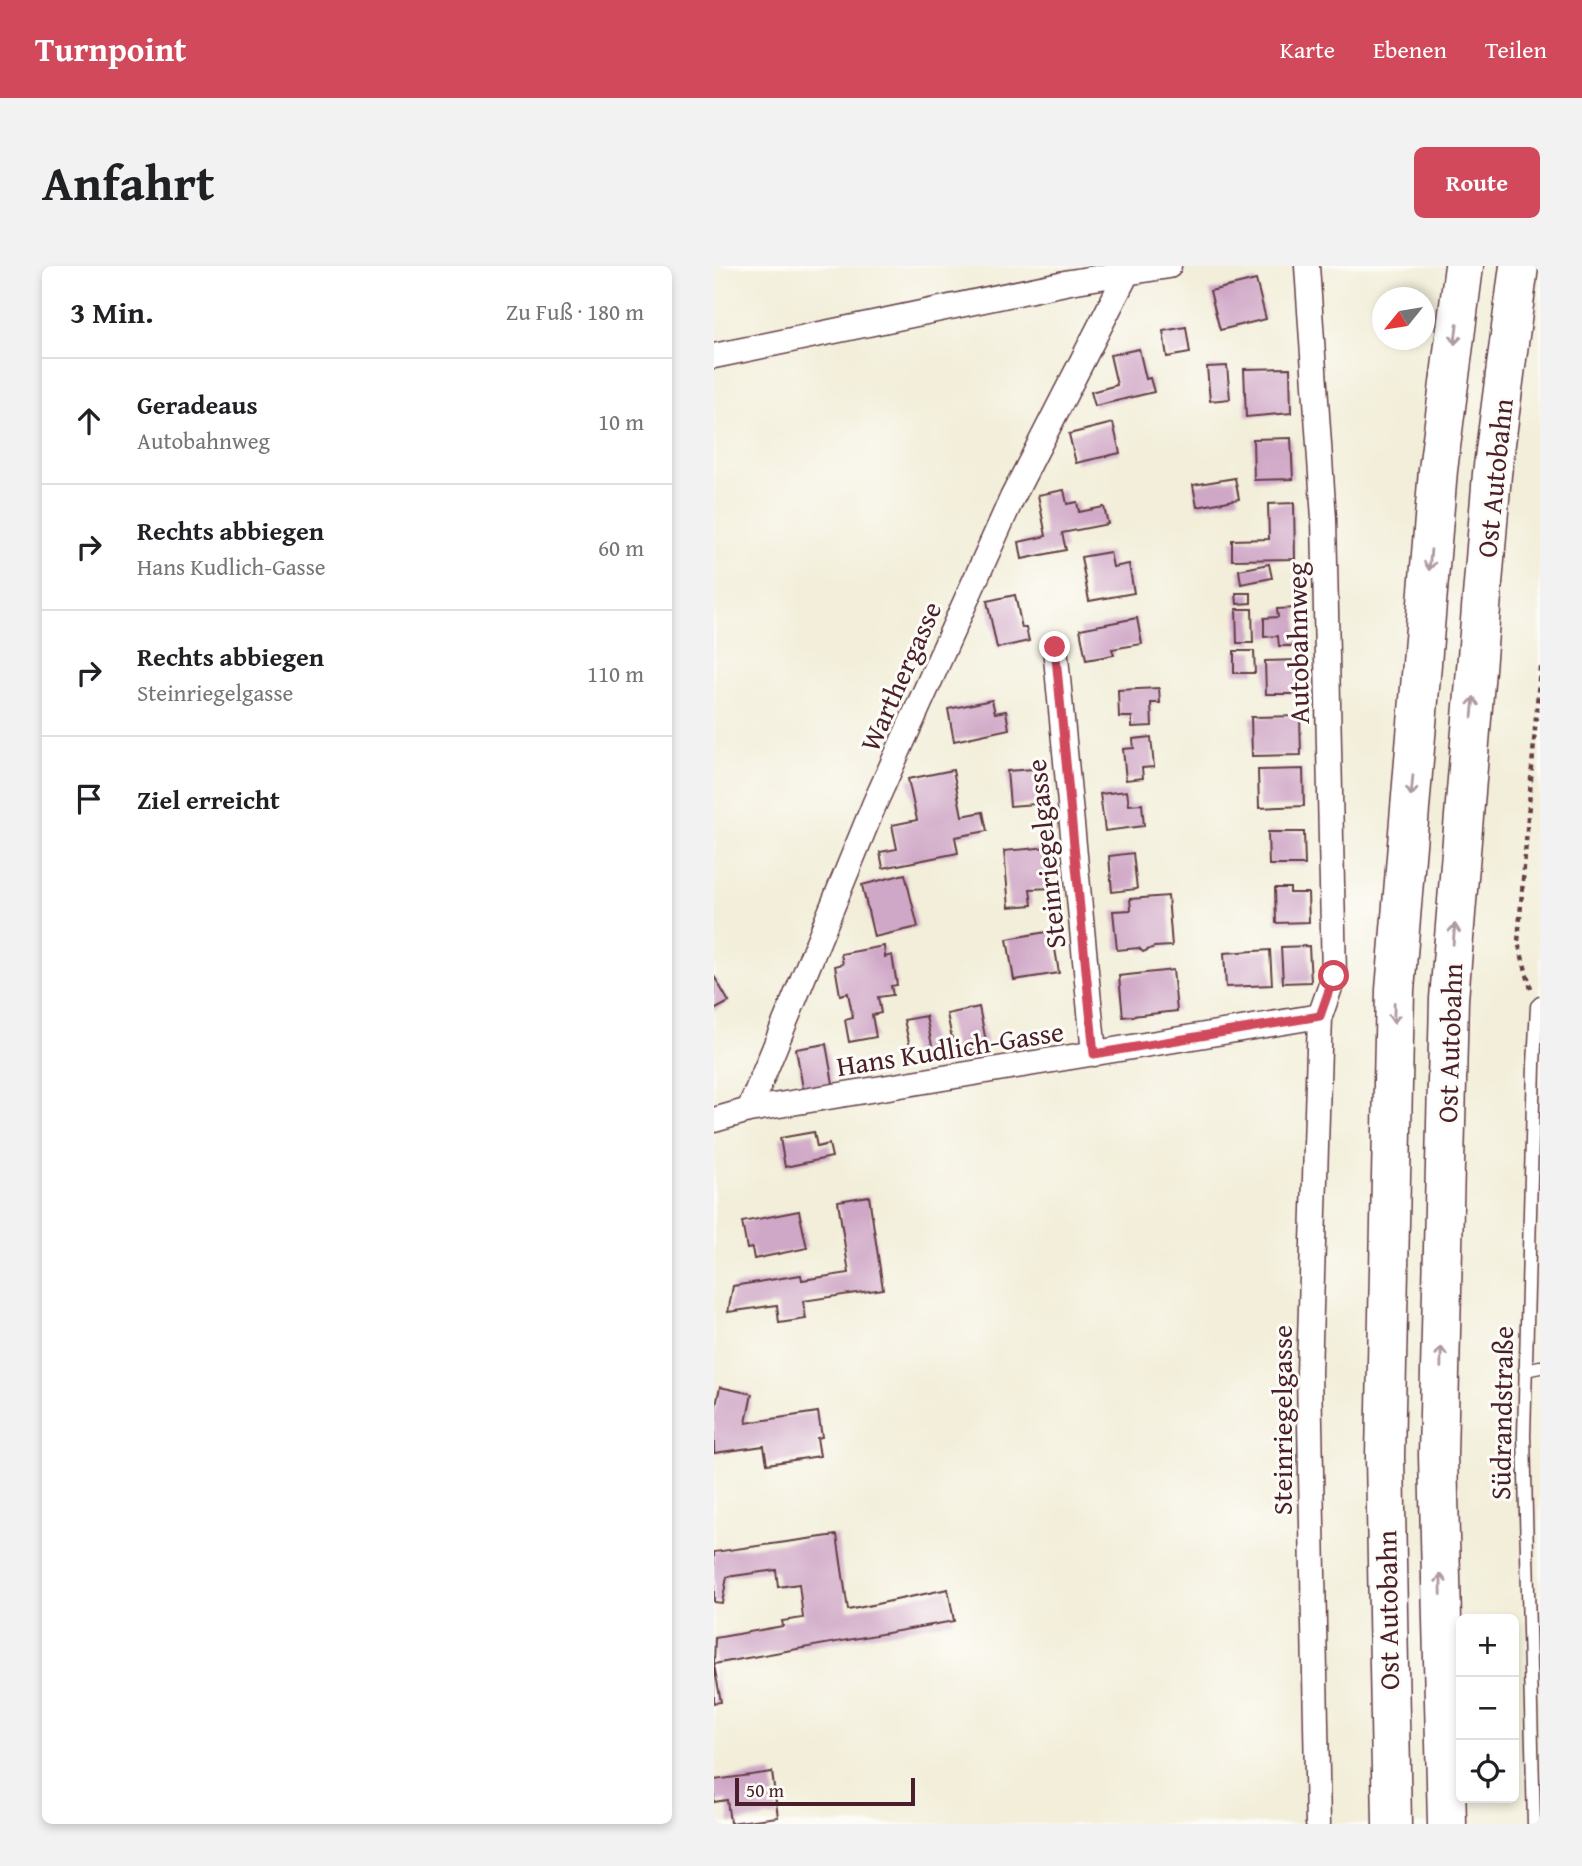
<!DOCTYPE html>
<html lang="de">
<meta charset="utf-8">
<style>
:root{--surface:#fff;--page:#f2f2f2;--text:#202124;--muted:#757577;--line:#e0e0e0;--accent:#d1495b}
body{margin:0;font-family:"Gentium Book Plus",serif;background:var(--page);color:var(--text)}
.controls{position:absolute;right:21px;bottom:21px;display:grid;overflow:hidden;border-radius:10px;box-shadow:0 4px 10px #0003}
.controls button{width:63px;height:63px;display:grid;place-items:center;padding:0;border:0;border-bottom:2px solid var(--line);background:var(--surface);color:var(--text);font:35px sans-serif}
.compass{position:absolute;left:658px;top:21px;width:63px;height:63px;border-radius:50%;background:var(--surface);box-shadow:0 4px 10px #0003;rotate:240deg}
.scale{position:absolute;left:21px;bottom:18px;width:180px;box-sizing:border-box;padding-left:7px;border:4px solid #4a1f2b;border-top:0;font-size:19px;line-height:24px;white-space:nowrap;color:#4a1f2b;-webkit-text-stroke:5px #fdfcf7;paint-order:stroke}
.stop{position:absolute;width:21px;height:21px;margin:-16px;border:5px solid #d1495b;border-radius:50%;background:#fff}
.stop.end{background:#d1495b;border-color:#fff;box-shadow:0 2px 7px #0008}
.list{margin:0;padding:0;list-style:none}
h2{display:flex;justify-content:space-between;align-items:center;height:91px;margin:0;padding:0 28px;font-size:30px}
h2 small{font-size:23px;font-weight:400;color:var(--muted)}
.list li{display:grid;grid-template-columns:46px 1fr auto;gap:21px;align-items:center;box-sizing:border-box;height:126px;padding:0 28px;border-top:2px solid var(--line)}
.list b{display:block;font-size:26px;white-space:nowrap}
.list p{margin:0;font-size:23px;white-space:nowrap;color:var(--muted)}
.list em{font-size:23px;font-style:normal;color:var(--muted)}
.icon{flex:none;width:38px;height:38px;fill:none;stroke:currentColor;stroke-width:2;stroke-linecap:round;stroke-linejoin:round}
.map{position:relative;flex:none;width:826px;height:1558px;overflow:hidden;border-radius:10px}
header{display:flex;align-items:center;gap:42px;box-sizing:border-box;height:98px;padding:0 35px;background:var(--accent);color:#fff}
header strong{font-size:33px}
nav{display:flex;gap:38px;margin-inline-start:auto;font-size:24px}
.intro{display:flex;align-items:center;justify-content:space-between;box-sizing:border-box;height:168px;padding:0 42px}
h1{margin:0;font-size:49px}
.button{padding:18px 32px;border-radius:10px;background:var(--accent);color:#fff;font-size:24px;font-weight:700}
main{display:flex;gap:42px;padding:0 42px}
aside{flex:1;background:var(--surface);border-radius:10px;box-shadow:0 4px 10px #0003}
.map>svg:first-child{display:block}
.building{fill:#d0a8c7}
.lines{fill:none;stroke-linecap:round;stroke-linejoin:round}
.lane-casing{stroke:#633e45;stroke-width:15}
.street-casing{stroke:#633e45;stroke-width:27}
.highway-casing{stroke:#633e45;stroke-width:41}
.path{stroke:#633e45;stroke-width:4.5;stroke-dasharray:5 5;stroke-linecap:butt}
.lane{stroke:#fff;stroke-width:12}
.street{stroke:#fff;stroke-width:24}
.highway{stroke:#fff;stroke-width:38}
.oneway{stroke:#ae9aa0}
.route{stroke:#d1495b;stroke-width:9}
.labels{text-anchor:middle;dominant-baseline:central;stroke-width:6;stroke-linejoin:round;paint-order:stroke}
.street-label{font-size:28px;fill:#4a1f2b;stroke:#fdfcf7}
</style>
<header>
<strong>Turnpoint</strong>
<nav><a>Karte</a><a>Ebenen</a><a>Teilen</a></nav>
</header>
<div class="intro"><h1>Anfahrt</h1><a class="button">Route</a></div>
<main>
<aside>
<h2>3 Min.<small>Zu Fuß · 180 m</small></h2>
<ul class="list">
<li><svg class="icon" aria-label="ahead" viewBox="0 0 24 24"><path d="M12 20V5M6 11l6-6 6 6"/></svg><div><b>Geradeaus</b><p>Autobahnweg</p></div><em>10 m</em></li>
<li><svg class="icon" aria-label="right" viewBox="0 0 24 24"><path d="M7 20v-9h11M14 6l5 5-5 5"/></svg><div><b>Rechts abbiegen</b><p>Hans Kudlich-Gasse</p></div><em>60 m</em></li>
<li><svg class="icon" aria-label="right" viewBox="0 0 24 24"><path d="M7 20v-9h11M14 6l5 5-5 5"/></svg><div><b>Rechts abbiegen</b><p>Steinriegelgasse</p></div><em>110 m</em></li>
<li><svg class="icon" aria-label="arrive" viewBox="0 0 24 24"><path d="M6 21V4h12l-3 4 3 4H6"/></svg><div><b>Ziel erreicht</b></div></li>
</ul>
</aside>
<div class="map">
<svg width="826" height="1558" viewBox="0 0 826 1558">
<rect width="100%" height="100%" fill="#fdfcf7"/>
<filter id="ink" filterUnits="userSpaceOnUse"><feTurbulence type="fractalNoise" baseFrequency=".0143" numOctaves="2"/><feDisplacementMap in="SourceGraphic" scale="14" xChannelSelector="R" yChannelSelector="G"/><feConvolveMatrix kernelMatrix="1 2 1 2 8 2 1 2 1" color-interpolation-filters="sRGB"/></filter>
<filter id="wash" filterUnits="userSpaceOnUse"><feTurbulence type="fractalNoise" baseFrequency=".00686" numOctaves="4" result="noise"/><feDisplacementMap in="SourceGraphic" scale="28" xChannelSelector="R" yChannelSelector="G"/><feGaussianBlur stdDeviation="1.57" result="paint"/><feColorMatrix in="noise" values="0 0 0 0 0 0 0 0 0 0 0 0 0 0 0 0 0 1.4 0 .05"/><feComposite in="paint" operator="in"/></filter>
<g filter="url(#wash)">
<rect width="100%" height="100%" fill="#f2eed9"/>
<g id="blocks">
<path class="building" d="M542,14L552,53L506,64L496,25Z
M472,61L476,87L453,91L449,65Z
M425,83L432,113L436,112L440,126L381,140L377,126L403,119L396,89Z
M513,100L516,133L496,135L493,101Z
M576,102L577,147L532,151L530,103Z
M399,157L406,187L362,197L355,168Z
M577,172L579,213L540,214L539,173Z
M521,212L525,233L483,241L479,219Z
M350,224L353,238L363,236L365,246L390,241L394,258L348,267L352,284L308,293L305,276L332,270L324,229Z
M580,237L581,293L518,294V274L555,273L554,238Z
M396,286L399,301L415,298L420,327L375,335L367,291Z
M555,298L558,312L527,318L525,304Z
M522,327H537V337L523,338Z
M301,329L308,362H312L315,375L283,382L273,335Z
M583,342L584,380H565L564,370L550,371V352L564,351L563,343Z
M522,343H538L539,377H523Z
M423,352L428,378L398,383L400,389L372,394L366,363Z
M520,385H540L541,407H520Z
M585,394V428H552L551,395Z
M445,422L446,437H437L438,460L418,461V451H405L404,424Z
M278,434L281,447L292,445L295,463L240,475L234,443Z
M586,450L587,489L538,490L537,451Z
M437,471L440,501L428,502L429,512L412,514L409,483L420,482L419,473Z
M331,502L334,537L296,540L293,505Z
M589,503L590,540L545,542L544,504Z
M239,504L248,550L269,546L273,565L241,571L244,587L169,602L166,586L183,583L178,559L203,554L194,513Z
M413,525L415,539L428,538L430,560L391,565L386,528Z
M554,566H590L591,599H555Z
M335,581L338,622L316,623L318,639L295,641L290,585Z
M419,587L423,623L398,626L395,590Z
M191,608L204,661L160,671L148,619Z
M561,622H576V627H594L595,656L562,657Z
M454,630L458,680L440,681L429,686L425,682L403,684L399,645L417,644L416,633Z
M338,665L345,707L300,714L293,673Z
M170,680L171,691L178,689L183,719L177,720L179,729L164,731L167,747L158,749L162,771L135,776L131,754L139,752L134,727L126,729L121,700L129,698L127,688Z
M595,680L597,716L569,717L567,681Z
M556,684L558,719L512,721L510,687Z
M459,704L463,745L409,751L405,710Z
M0,710L15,736L0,744Z
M265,741L273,780L241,787L233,748Z
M212,750L220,789L199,794L190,754Z
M112,778L120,823L90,828L82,783Z
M100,866L103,881L115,878L118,891L71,901L66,872Z
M155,930L169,1023L89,1035L92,1053L65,1057L63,1039L14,1046L19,1020L87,1009L88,1014L135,1007L124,935Z
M85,945L93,982L40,993L38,982L33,983L28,956Z
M6,1121L38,1128L32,1157L104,1146L108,1171L103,1172L106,1190L53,1198L50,1180L0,1187V1148Z
M123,1269L134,1344L234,1323L240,1355L0,1398L1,1372L69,1360L68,1355L89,1352L85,1318L64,1321L62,1304L13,1311L8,1337L0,1336V1286Z
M0,1399L7,1436L0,1437Z
M58,1506L64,1551L16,1557L13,1534L0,1536V1514Z"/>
</g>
</g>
<g filter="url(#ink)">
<use href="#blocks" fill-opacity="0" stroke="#633e45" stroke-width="2"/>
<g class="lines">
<g class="lane-casing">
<path id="lane" d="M811,1104L826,1101
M820,1558L810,1170L820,799L823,740L826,737"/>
</g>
<g class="street-casing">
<path id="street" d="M593,0L610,253L620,710L606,750L595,1107L604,1558
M0,90L356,16L455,0
M341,381L380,788
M35,844L160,539L298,232L412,9
M0,854L35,844L606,750"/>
</g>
<g class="highway-casing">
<path id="highway" d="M678,1558L671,1190L681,724L724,204L750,0
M733,1558L724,1189L735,733L778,208L805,0"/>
</g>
<path class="path" d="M817,723L804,676L826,401"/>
<use href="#lane" class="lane"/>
<use href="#street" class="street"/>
<use href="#highway" class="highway"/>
</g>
<defs><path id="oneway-shaft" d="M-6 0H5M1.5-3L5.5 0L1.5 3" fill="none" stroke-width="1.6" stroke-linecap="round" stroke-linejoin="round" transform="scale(1.75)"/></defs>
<g class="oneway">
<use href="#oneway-shaft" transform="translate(742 68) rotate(97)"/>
<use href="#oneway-shaft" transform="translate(716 294) rotate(95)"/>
<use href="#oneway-shaft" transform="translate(759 441) rotate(-85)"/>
<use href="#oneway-shaft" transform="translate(698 520) rotate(95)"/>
<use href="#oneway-shaft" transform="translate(740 668) rotate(-85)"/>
<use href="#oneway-shaft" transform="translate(680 747) rotate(91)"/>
<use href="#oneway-shaft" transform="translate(727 1091) rotate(-89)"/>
<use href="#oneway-shaft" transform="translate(727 1318) rotate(-91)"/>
</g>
</g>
<g class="lines" filter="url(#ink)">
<path class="route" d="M341,381L380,788L606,750L620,710"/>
</g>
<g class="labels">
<g class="street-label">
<text transform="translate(780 212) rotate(-84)">Ost Autobahn</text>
<text transform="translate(583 377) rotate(-91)">Autobahnweg</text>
<text transform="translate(186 410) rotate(-66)">Warthergasse</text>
<text transform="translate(331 588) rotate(-96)">Steinriegelgasse</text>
<text transform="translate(735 777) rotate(-88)">Ost Autobahn</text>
<text transform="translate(236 782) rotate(-9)">Hans Kudlich-Gasse</text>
<text transform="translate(787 1147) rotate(-89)">Südrandstraße</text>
<text transform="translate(567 1154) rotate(-90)">Steinriegelgasse</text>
<text transform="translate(673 1344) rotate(-91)">Ost Autobahn</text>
</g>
</g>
</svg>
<div class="controls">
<button>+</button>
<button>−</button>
<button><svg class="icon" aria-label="locate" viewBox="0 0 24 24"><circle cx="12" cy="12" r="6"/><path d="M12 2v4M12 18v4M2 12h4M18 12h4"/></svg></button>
</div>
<svg class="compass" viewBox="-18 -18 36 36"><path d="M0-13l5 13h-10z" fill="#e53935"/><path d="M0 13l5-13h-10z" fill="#757577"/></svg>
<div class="scale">50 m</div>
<div class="stop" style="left:620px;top:710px"></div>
<div class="stop end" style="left:341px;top:381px"></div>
</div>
</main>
